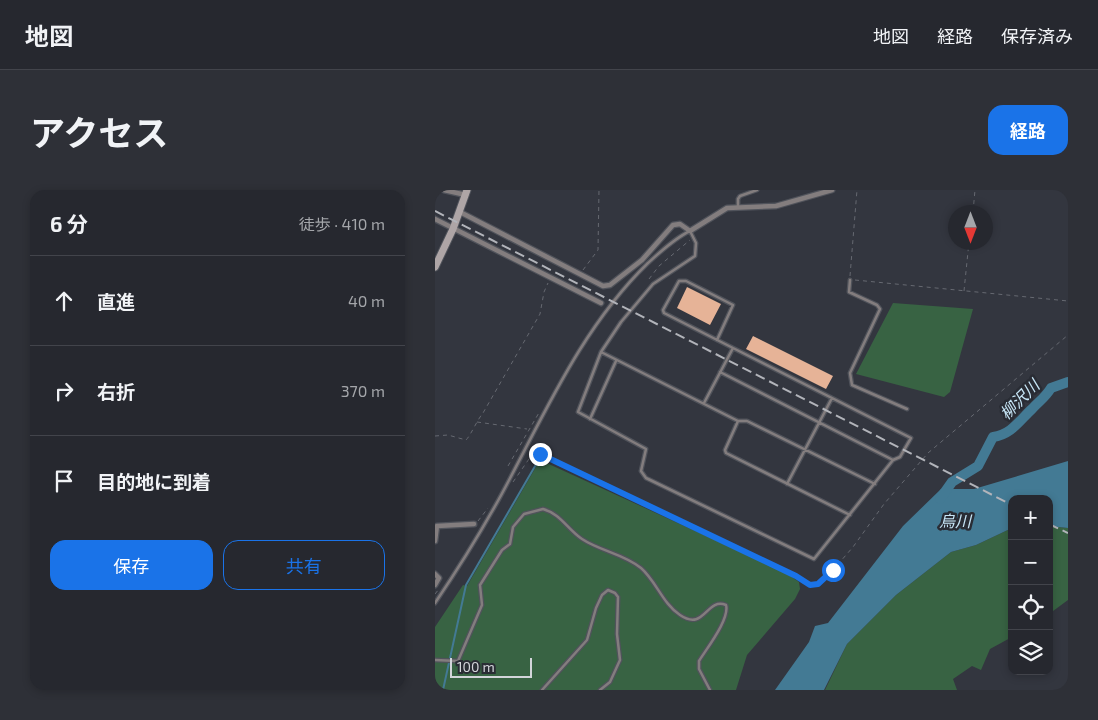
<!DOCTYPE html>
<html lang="ja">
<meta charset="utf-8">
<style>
:root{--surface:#26282f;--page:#2e3037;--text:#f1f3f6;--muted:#a4a6aa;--line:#42444b;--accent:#1a73e8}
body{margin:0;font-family:"Exo 2","Noto Sans JP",sans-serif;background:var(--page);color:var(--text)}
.controls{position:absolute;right:15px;bottom:15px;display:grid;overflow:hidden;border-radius:10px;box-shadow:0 2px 8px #0003}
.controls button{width:45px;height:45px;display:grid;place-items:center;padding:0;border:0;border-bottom:1px solid var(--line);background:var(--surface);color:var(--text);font:25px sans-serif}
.compass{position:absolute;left:513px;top:15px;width:45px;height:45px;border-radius:50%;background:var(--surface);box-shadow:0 2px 8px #0003;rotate:180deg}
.scale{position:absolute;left:15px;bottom:12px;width:82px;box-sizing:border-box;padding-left:5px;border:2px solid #d3d5da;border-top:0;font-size:14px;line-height:18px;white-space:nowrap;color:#d3d5da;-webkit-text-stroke:4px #292c34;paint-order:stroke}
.stop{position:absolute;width:15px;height:15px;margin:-11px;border:4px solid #1a73e8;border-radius:50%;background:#fff}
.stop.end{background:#1a73e8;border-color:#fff;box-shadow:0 1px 5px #0008}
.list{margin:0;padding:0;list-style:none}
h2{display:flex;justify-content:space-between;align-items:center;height:65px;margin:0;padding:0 20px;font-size:21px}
h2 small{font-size:16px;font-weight:400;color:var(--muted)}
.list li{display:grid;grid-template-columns:32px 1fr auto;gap:15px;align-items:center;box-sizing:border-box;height:90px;padding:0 20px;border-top:1px solid var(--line)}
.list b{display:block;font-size:19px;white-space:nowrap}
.list em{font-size:16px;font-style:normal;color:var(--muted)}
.actions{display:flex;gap:10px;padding:15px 20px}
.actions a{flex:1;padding:11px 0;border:1px solid var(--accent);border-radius:15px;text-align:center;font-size:18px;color:var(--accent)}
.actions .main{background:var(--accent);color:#fff}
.icon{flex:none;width:28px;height:28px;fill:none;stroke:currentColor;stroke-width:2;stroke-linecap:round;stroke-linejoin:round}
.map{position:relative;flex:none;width:633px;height:500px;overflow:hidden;border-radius:15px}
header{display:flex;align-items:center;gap:30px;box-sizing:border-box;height:70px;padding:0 25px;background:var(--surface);border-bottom:1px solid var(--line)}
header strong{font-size:24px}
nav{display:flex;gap:28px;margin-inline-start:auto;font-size:18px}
.intro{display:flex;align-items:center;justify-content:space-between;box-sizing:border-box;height:120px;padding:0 30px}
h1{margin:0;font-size:35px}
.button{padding:12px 22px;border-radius:15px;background:var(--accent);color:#fff;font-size:18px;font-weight:700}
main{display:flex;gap:30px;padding:0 30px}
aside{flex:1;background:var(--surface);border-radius:15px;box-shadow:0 2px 8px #0003}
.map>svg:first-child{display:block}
.green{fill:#386343}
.water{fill:#437a94}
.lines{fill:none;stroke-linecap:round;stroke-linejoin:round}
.stream{stroke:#437a94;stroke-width:2}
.river{stroke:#437a94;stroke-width:10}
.building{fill:#e6b397}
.service-casing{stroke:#50535b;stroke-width:5}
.minor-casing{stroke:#50535b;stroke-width:7}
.secondary-casing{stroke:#50535b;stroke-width:9}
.path{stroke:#666971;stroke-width:1;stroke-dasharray:4 4;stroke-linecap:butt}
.service{stroke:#837d7e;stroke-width:2.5}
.minor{stroke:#837d7e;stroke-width:4.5}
.secondary{stroke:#aea5a6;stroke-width:7}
.rail{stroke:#b2b4ba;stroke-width:2;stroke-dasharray:10 5;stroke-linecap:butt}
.route{stroke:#1a73e8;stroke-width:6}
.labels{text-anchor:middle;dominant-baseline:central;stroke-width:5;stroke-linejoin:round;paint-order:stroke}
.water-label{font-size:16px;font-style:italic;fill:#c7e6f7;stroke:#292c34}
</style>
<header>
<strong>地図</strong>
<nav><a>地図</a><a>経路</a><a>保存済み</a></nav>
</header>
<div class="intro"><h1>アクセス</h1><a class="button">経路</a></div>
<main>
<aside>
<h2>6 分<small>徒歩 · 410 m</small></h2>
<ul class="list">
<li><svg class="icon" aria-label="ahead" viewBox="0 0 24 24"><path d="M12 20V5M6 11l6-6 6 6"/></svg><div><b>直進</b></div><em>40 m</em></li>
<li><svg class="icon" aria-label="right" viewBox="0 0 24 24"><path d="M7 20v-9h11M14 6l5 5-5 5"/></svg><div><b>右折</b></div><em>370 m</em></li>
<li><svg class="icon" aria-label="arrive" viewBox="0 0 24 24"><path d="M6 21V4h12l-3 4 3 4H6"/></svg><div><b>目的地に到着</b></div></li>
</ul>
<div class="actions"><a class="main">保存</a><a>共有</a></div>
</aside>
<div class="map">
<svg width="633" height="500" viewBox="0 0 633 500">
<rect width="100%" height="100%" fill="#33363f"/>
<path class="green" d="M458,113L538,119L515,202L509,207L421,184Z
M105,270L350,382L364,392L365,399L360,409L312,465L301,500H0V437L28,395L32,396Z
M614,336L633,338V410L614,424Z
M577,338V447L555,459L546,480L537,476L518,489L522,500H390L412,454L461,405L516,362L541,355Z"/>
<path class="water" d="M633,271V338L614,336V309H577V338L541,355L516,362L461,405L412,454L389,500H340L374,452L380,436L393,433L468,336L506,299H539Z"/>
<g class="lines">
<path class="stream" d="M8,500L31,395L103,271"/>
<path class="river" d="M505,309L517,292L543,276L558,247C576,245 585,230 597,219C604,211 610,208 616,198L633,192"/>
</g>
<path class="building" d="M252,97L286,114L275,135L242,118Z
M318,146L398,186L391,199L311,159Z"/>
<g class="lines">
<g class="service-casing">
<path id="service" d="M303,16V9L305,6L322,0
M415,90L414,102L442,115L445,119L415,183L417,195L472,219
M166,162L303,231H312L440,294
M285,182L458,270
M269,213L298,158
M155,229L181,171
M303,231L290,260L291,263L415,325
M352,294L397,208
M0,413C23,379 44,345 64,309C108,228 145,139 213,73C225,62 240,48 255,41L261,53L260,66L218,94L186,132L166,162L143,222L211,259L206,281L211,288L379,369L458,270L465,267L476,248L298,158L229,123L228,120L244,91H251L298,115L282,150
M0,470L23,471L47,415L45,395L67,360L75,354L78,337L89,324L108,319C126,324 132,339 147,349C165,361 189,364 206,378C221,391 228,414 245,425C270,442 271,407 291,415C295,429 272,458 264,471V479L275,500
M107,500L152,450L161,418L167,405L173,400L180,403L183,407L182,444L185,470L175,492L165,500"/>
</g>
<g class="minor-casing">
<path id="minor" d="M9,0L31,5
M25,22L168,96L175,95L207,70L238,35L245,34L255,41L292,18L341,16L397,0
M0,29L166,113
M0,351L2,336L39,334
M0,384L4,388L0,395"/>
</g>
<g class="secondary-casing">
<path id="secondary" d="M0,77L18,39L32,0"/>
</g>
<path class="path" d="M538,22L540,0
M148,80L163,60L164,0
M415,86L422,0
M214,89L224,76L255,50
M420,90L633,111
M529,101L534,52
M42,232L92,239
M0,246L13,245L31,250C36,245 42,230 48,223L105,124L109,102L113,93
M73,276L105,221
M78,292L94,269L105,264L379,396L398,380L418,357L449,314L493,263L633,145
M43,331L53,318
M0,404L4,399"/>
<use href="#service" class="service"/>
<use href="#minor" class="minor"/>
<use href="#secondary" class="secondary"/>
<path class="rail" d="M0,21L577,315
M614,334L633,343"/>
</g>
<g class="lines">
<path class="route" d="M105,264L361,386L375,395L383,394L398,380"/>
</g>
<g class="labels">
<g class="water-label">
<text transform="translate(584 209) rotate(-45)">柳沢川</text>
<text x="520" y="330">烏川</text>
</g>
</g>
</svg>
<div class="controls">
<button>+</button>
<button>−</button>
<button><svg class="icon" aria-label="locate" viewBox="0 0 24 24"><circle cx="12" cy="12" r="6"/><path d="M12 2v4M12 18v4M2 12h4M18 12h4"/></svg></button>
<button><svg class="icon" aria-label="layers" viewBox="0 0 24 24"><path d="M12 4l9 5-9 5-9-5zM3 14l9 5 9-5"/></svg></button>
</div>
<svg class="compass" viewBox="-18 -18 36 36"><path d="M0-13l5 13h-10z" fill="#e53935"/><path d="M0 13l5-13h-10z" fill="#a4a6aa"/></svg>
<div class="scale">100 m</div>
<div class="stop" style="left:398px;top:380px"></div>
<div class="stop end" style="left:105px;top:264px"></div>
</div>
</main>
